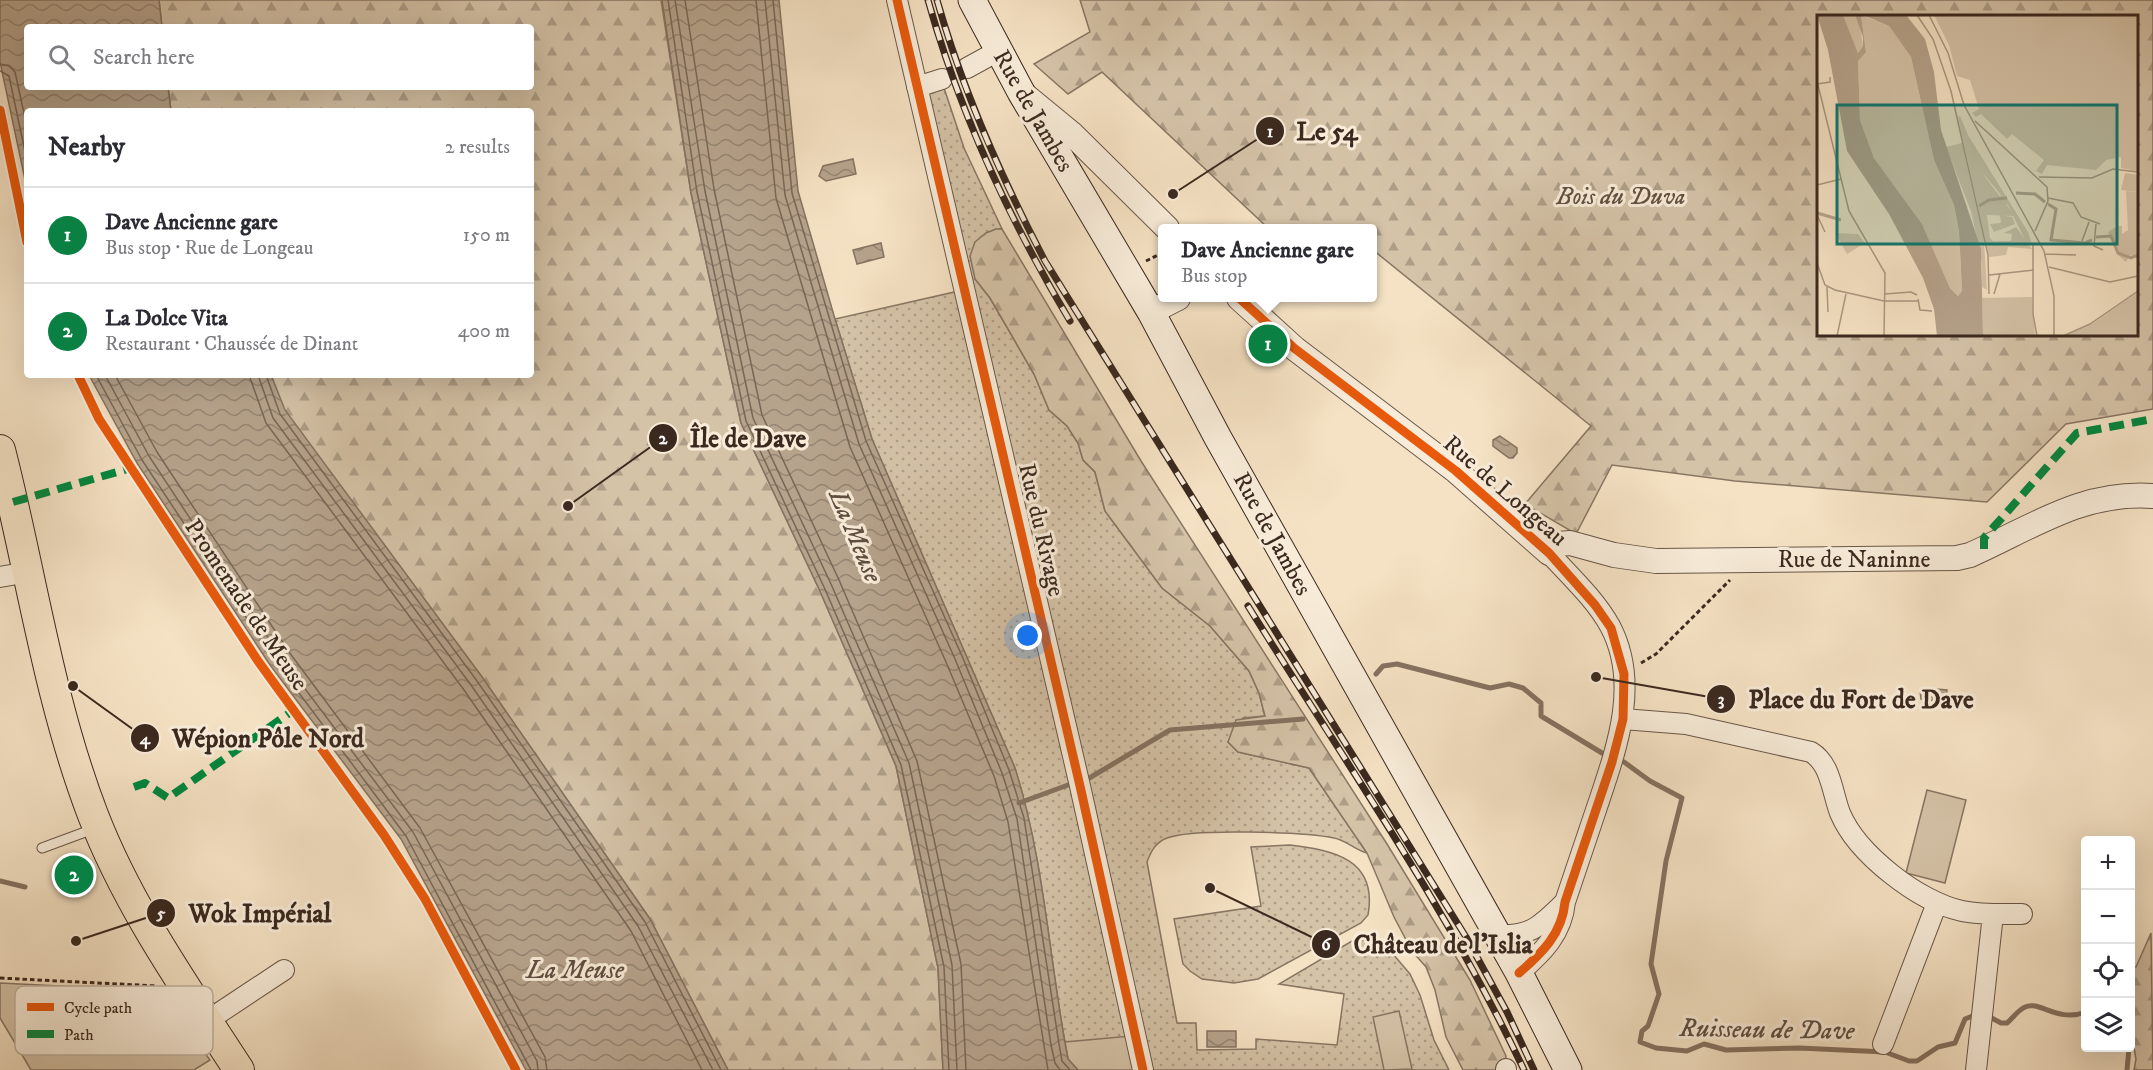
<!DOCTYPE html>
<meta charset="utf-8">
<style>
:root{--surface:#fff;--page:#f7f7f7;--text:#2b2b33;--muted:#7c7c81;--line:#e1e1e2;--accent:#0b8043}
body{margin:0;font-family:"IM FELL DW Pica",serif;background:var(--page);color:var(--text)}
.controls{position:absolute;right:18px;bottom:18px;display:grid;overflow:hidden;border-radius:6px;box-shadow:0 6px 24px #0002}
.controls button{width:54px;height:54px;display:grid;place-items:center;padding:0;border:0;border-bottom:2px solid var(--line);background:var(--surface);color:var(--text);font:30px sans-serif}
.you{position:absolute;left:1028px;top:636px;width:21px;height:21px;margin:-15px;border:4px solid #fff;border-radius:50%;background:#1a73e8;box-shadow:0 0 0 9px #1a73e833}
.badge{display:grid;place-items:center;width:39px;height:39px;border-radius:50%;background:var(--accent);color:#fff;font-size:20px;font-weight:700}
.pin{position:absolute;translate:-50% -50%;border:3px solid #fff;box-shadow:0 2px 6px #0006}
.popup{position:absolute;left:1158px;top:224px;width:219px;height:78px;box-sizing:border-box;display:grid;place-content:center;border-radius:6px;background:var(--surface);filter:drop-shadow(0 2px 4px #0005);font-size:20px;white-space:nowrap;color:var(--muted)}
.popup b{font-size:22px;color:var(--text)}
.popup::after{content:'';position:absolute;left:50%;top:100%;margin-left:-12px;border:12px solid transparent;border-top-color:var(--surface)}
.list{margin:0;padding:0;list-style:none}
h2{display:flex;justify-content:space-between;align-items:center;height:78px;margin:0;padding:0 24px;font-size:26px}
h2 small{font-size:20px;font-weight:400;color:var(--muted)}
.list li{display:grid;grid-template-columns:39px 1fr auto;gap:18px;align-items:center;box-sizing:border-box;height:96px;padding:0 24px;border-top:2px solid var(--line)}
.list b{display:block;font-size:22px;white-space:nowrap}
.list p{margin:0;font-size:20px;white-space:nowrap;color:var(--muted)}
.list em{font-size:20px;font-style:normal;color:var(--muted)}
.icon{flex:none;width:33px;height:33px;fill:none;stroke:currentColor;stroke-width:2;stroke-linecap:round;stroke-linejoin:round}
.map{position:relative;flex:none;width:2153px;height:1070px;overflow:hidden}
.search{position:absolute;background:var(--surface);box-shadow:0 6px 24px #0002;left:24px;top:24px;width:510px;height:66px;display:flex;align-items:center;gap:15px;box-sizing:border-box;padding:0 21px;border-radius:6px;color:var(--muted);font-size:22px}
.panel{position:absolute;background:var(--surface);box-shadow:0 6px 24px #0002;left:24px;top:108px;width:510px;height:270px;border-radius:6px}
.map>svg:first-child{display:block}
.grass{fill:url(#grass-dots);stroke:#887664;stroke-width:1.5}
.forest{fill:url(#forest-firs);stroke:#887664;stroke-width:1.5;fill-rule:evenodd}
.garden{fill:#d5c3a8;stroke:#887664;stroke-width:1.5}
.water{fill:url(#water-waves);stroke:#857260;stroke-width:1.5}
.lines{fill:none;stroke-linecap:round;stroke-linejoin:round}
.shore{stroke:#786656;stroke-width:1.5}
.stream{stroke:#857260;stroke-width:5}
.service-casing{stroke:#6a5748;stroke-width:11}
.minor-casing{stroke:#6a5748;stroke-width:22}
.tertiary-casing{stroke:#6a5748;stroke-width:26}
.secondary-casing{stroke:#3b291f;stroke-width:29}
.primary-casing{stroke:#3b291f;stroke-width:32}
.path{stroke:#3b291f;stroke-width:3;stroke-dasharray:4.5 3;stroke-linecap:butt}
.service{stroke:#f8ecd9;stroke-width:9}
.minor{stroke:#f8ecd9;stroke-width:20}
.tertiary{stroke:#f8ecd9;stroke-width:24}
.secondary{stroke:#f8ecd9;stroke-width:27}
.primary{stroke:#f5e2c4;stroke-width:30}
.rail-casing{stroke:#3b291f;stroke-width:7}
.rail{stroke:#f8ecd9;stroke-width:4.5;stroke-dasharray:14;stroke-linecap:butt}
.quiet{stroke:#00873e;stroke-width:8;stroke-dasharray:15 8;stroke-linecap:butt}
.cycleway-casing{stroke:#f8ecd9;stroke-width:13}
.cycleway{stroke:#e8590c;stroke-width:9}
.labels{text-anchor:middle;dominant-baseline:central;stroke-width:6;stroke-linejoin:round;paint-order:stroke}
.street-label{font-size:24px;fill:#3b291f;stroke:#f8ecd9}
.park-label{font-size:24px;font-style:italic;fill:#625041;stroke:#f8ecd9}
.water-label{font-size:26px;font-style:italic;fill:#604e40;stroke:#f8ecd9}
.inset-river{fill:none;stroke:#b6a38c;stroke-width:3}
.inset-road{fill:none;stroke:#ab9882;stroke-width:1.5}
.view{fill:#0f766e;fill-opacity:0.15;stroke:#0f766e;stroke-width:3}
.inset-edge{fill:none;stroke:#3b291f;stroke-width:3}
.key{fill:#f8ecd9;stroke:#bfb2a1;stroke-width:1.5}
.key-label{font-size:16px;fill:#3b291f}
.leader{fill:none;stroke:#3b291f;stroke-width:2}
.callout-dot{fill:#3b291f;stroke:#f8ecd9;stroke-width:2}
.mark-label{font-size:18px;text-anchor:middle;font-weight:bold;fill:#fff}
.callout-label{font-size:26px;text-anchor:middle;font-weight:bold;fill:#3b291f;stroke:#f8ecd9;stroke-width:6;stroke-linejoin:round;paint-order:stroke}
</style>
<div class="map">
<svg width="2153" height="1070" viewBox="0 0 2153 1070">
<defs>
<pattern id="grass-dots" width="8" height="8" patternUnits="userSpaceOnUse" patternTransform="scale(1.5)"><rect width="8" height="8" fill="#d5c3a8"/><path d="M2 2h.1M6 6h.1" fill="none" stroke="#ae9e88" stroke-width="1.8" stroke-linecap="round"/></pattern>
<pattern id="forest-firs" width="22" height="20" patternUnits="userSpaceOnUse" patternTransform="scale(1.5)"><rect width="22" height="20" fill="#d5c3a8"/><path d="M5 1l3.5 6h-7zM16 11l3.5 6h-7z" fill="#ae9e88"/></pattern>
<pattern id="water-waves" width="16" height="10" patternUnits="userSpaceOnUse" patternTransform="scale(1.5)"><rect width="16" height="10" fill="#b6a38c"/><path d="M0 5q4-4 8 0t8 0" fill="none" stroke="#958572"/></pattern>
</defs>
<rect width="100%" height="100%" fill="#f5e2c4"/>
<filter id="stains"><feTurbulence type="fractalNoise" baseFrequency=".00333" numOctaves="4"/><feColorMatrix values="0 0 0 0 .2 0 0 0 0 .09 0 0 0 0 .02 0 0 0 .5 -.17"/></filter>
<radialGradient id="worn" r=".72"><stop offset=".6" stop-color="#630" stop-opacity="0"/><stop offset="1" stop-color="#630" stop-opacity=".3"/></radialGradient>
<path class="grass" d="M943,85L964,148L1002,229H996L975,279L990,298L1034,374L1049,410L1067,426L1078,443L1083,460L1095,472L1105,511L1162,588L1210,626L1249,671L1259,693L1265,716L1243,718L1228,742L1238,752L1309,768L1367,853C1355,850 1346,840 1334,838C1306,832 1192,828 1167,838C1156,842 1151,851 1147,862L1177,1023H1196L1197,1050L1256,1049V1039L1337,1045L1344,994L1279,984L1352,941L1371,940L1393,954L1410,974L1420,995L1434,1040L1449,1070H1147L926,91Z
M959,291L1131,1036L1078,1070L1068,1059C1049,962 1045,863 1015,768L872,439L835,319Z
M1290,845C1333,850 1378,859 1368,915L1361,923L1258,979L1234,983L1202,979L1190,971L1183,964L1174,919L1261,906L1251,847Z"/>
<path class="forest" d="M159,0H661L691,193L741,423L819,589L896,766L938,968L943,1070H728L650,919L482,677L284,410L271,375H531V111H171L168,87H531V27H162Z
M1080,0H2153V409L2066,424L1987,502L1735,481L1612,465L1576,534L1525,504L1591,426L1373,250V228H1346L1341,225L1338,228H1268L1102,72L1068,94L1034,64L1090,32ZM1818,16H2136V334H1818Z
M996,229H1002L1141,461L1387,844L1470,980L1506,1056L1503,1070H1463L1446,1037L1435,990L1426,967L1412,951L1394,917L1367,853L1309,768L1238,752L1228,742L1236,720L1265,716L1259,693L1249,671L1210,626L1162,588L1105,511L1095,472L1083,460L1078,443L1067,426L1049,410L1034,374L990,298L975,279L970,256L975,242L986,233Z
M2151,933L2153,1070H2134L2136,1059L2131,1030V966L2136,967Z"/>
<path class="garden" d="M1927,790L1966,800L1945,883L1906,873Z
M0,983L159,991L210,1060L194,1070H31L0,1018Z
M1399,1011L1412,1069L1384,1070L1373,1017Z
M1131,1036L1138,1070H1078L1068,1059L1065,1042Z"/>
<path class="water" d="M0,0H159L162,27H27V87H168L171,111H27V189L0,62Z
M662,0H779L798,191L835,319L872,439L1015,768C1045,863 1049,962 1068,1059L1078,1070H943L938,968L896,766L819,589L741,423L691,193Z
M853,159L856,174L826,181L819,176L823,166Z
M881,243L884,257L857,264L853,250Z
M89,375H271L285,410L482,677L650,919L728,1070H526L401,839L270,665L137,463Z
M1500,436L1517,448V453L1513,458H1509L1493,446V440Z
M1923,688L1947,690L1946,702L1921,699L1920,690Z
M1207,1031H1236V1047H1207Z"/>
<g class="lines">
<path class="shore" d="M668,0L697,192L746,421L824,587L901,765L944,967L949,1070
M675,0L705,191L753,418L831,584L909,763L952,965L957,1070
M685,0L714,189L762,415L839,580L917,761L961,964L966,1070
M756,0L776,198L850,447L946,662L994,776L1008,822L1048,1070
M765,0L785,195L859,444L955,659L1002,773L1017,819L1051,1045L1055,1063L1060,1070
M773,0L792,193L866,441L962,656L1009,770L1024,818L1059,1044L1062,1061L1070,1070
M0,64L9,66L15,72L27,127
M0,71L9,76L27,161
M96,375L142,460L275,661L406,836L531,1070
M105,375L149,456L281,657L413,832L537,1061L538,1070
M115,375L157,452L289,652L420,828L545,1057L547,1070
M249,375L266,423L464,690L631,931L702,1070
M258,375L273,418L471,685L638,926L713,1070
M266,375L280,414L477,681L645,922L721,1070"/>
<path class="stream" d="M1376,674L1383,666L1397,664L1490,688L1509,684L1523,688L1541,703V716L1602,753
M1624,762L1650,781L1682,798L1666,861L1651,964L1659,994L1648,1026L1642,1031L1640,1042L1656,1048L1687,1051L1704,1044L1726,1050L1799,1048L1885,1052L1909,1061H1917L1938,1047L1955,1043L1965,1019L1975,1015
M1086,780L1170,730L1303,719
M1019,803L1068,785
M0,881L25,887
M1986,1015L2001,1023H2007C2013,1018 2018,1010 2025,1007C2040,1000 2057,1023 2086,1012
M2127,1070L2129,1048"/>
<g class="service-casing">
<path id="service" d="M42,848L96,828"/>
</g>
<g class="minor-casing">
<path id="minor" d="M897,0L1080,786L1143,1070
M967,68L998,51
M917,87L942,79
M0,577L29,572
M1623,719L1686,724L1811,752C1831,764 1832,792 1840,813C1857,854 1919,902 1962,911C1982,915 2002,914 2022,914
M1496,935C1532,937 1541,925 1565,902
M1519,973C1542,953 1562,934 1565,902C1576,870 1586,839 1597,807C1616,750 1641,684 1610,626C1595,599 1570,576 1549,553
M207,1021L284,970
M1883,1044L1937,903
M1506,1069V1070
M1976,1070L1993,914"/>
</g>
<g class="tertiary-casing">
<path id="tertiary" d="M1027,97L1072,134L1167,228
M1239,298L1294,348L1456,471L1549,553L1558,544L1570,543L1614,555L1656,561L1957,558L1970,555C2033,527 2082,491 2153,496
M1151,312L1178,298"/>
</g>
<g class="secondary-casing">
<path id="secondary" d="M972,0L1021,92L1151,312L1218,438L1519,973L1568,1070"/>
</g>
<g class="primary-casing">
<path id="primary" d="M0,450C31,571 48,698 93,815C128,906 186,988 239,1070"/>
</g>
<path class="path" d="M1146,261L1158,255
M1641,663L1656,654L1730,580
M0,978L157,986"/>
<use href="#service" class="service"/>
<use href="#minor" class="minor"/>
<use href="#tertiary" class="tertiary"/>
<use href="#secondary" class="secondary"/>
<use href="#primary" class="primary"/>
<g class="rail-casing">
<path id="rail" d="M928,0C960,114 1009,219 1070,321
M937,0C963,92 1001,177 1045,261L1466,937L1507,1012L1534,1070
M1248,606C1342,757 1448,909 1524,1070"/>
</g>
<use href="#rail" class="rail"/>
<path class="quiet" d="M13,502L131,468
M1984,549V538L2077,433L2153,419
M134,787L145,783L168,798L294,710"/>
<g class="cycleway-casing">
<path id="cycleway" d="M897,0L1080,786L1143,1070
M0,110L27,242
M1239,298L1294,348L1456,471L1549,553L1595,605L1611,628L1624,674L1623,719L1612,762L1565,902C1562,934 1542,953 1519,973
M78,375L99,419L258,661L384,835L425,899L516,1070"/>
</g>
<use href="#cycleway" class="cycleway"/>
</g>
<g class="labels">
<g class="street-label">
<text transform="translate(1033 111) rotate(60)">Rue de Jambes</text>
<text transform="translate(1505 491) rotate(41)">Rue de Longeau</text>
<text transform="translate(1041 530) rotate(77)">Rue du Rivage</text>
<text transform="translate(1272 534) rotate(61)">Rue de Jambes</text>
<text x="1854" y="560">Rue de Naninne</text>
<text transform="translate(246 605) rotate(56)">Promenade de Meuse</text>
</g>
<g class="park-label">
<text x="1621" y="197">Bois du Duva</text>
</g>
<g class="water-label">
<text transform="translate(855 536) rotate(67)">La Meuse</text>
<text x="575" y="970">La Meuse</text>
<text transform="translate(1767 1030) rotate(1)">Ruisseau de Dave</text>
</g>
</g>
<g transform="translate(1817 15)">
<rect width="321" height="321" fill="#f5e2c4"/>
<path d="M143,101L151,120L147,126L168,162L198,201L170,200L173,223L176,226H194L195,219L187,218L199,212L215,234L191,232L189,240L172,242L141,102ZM145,128L167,225L170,275L165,272V249L154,196L129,132ZM183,200L195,202L198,209L177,217L173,209L184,208ZM321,277V321H248L275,309ZM215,282L218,321H166L165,283Z" fill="#d5c3a8"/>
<path d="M26,0H38L43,12L46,31L41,38ZM44,0L72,11L94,42L117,145L137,190L142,216L145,277L141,281L133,273L105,209L57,143L43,105L41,46L49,36ZM117,0H321V156L304,153V142L289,145L279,155L230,150L225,159L219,156L227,145L195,119L190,124L164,99L159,102L155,98L162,94L153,65L140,61L132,30ZM151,120L211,217L215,230L210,229L191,190L180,186L184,180L164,156L147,126ZM309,176L321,177V244L313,240L309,247L301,240L291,217L300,211H305V219L311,215Z" fill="#d5c3a8"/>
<path d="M308,158L321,160V177L304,175Z" fill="#d5c3a8"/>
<path d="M18,218L41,219L48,228L30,239Z" fill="#d5c3a8"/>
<path d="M0,0H26L41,38L46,31V22L38,0H44L49,37L41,46L43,105L57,143L105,209L133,273L141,281L145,276L142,216L137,190L117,145L94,42L72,11L46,0H89L108,24L117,57L124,115L164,234L166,321H120L117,294L106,263L72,199L30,136L11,35Z" fill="#b6a38c"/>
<path class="inset-river" d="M199,178L218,179L228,187M231,189L239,194L234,225L268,228L275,225M162,191L172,185L190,183M0,198L24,205M279,222L294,221L301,238L314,243L321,240"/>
<path class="inset-road" d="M100,0L116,24L134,76L171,240L172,279M112,0L131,38L147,90L227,236L237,281V321M0,66L32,196L68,258L67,321M0,69L13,67V62M158,106L230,172L231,186L218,216M222,162L275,163L296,154L321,157M0,170L24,164M231,183L256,188L264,202L283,209M0,200L8,217M279,209L277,231L286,235M265,226L272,207M216,229V299L220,321M228,239L259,240M0,248L8,270L18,275L67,286H101M232,252L293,267L321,261M172,260L217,255M10,272L11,297M68,279L94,277L100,280M177,279L183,259M101,284L103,295L115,296M20,321L29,279M246,321L273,309L321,276"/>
<path class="view" d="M20,90H300V229H20Z"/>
<rect width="321" height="321" class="inset-edge"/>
</g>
<rect x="15" y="986" width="198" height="69" rx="9" class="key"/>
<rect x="27" y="1003" width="27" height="8" fill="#e8590c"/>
<rect x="27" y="1030" width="27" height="8" fill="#00873e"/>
<g class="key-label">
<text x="64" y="1013">Cycle path</text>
<text x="64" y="1040">Path</text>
</g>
<path class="leader" d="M1173 194L1270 131M568 506L663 438M1596 677L1721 699M73 686L145 738M76 941L161 913M1210 888L1326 944"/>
<g class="callout-dot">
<circle cx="1173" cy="194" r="6"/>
<circle cx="568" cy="506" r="6"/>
<circle cx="1596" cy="677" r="6"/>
<circle cx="73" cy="686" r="6"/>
<circle cx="76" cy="941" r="6"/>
<circle cx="1210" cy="888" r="6"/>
<circle cx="1270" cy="131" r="15"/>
<circle cx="663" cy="438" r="15"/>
<circle cx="1721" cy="699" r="15"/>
<circle cx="145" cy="738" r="15"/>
<circle cx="161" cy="913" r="15"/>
<circle cx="1326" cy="944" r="15"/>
</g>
<g class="mark-label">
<text x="1270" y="137">1</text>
<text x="663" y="444">2</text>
<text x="1721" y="705">3</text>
<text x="145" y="744">4</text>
<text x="161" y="919">5</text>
<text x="1326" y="950">6</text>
</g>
<g class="callout-label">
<text x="1327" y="140">Le 54</text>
<text x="748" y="447">Île de Dave</text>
<text x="1861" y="708">Place du Fort de Dave</text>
<text x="268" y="747">Wépion Pôle Nord</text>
<text x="260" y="922">Wok Impérial</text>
<text x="1443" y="953">Château de l'Islia</text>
</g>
<rect width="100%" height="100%" filter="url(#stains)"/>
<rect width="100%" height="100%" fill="url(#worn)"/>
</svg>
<div class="controls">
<button>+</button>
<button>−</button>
<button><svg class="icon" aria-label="locate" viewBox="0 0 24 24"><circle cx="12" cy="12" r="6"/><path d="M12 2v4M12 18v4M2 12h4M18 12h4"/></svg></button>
<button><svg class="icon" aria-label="layers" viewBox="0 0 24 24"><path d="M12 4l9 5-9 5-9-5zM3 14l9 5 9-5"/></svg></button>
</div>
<div class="you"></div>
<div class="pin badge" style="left:1268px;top:344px">1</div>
<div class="popup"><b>Dave Ancienne gare</b>Bus stop</div>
<div class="pin badge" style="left:74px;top:875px">2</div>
<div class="search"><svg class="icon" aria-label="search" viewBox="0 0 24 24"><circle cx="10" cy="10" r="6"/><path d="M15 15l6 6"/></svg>Search here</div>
<section class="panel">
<h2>Nearby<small>2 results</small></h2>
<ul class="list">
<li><span class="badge">1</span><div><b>Dave Ancienne gare</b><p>Bus stop · Rue de Longeau</p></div><em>150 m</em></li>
<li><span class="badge">2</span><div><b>La Dolce Vita</b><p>Restaurant · Chaussée de Dinant</p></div><em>400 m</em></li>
</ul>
</section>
</div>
